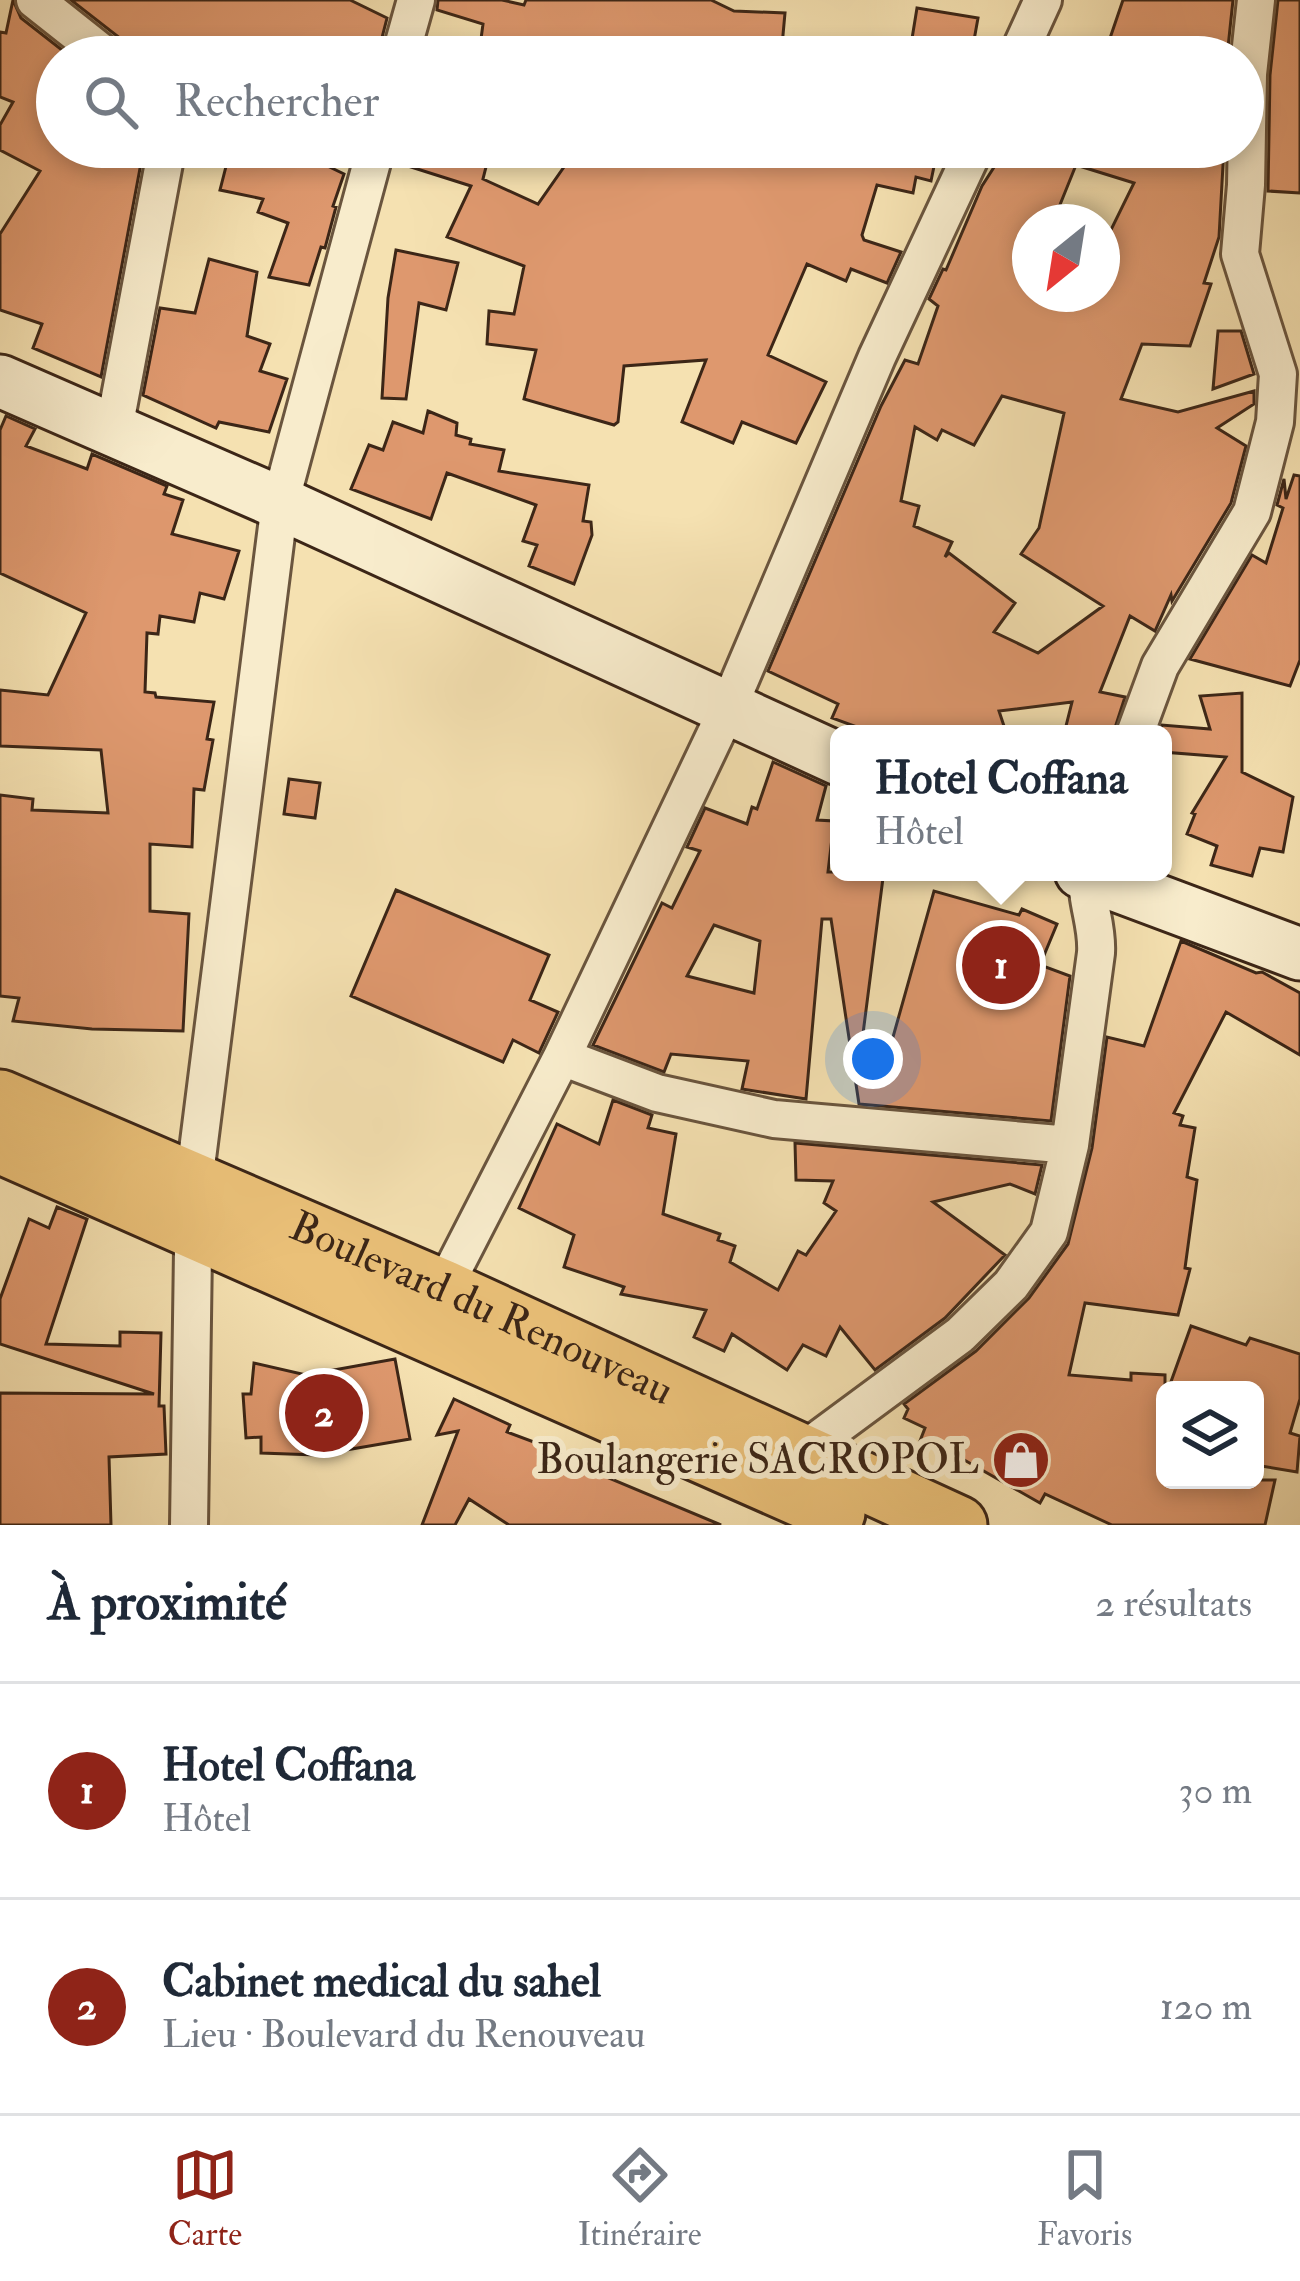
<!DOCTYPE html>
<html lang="fr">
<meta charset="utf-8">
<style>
:root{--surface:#fff;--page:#f6f6f7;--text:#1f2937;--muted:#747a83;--line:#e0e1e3;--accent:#8f2418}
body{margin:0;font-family:"IM FELL Double Pica",serif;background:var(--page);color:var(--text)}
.controls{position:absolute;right:36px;bottom:36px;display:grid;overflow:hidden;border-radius:18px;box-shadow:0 6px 18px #0003}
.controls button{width:108px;height:108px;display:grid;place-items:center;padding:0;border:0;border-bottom:3px solid var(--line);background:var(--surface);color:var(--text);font:60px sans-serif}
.compass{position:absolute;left:1012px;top:204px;width:108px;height:108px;border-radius:50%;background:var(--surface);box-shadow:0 6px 18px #0003;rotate:210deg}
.you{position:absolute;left:873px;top:1059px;width:42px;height:42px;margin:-30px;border:9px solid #fff;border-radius:50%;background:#1a73e8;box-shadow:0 0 0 18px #1a73e833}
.badge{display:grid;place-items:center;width:78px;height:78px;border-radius:50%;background:var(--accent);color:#fff;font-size:39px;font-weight:700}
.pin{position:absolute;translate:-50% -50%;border:6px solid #fff;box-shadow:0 3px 12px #0006}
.popup{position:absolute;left:830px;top:725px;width:342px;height:156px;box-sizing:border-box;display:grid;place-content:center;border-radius:18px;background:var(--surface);filter:drop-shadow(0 3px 9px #0005);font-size:39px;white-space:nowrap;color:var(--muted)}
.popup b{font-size:45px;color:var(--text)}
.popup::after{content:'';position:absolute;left:50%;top:100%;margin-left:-24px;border:24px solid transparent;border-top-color:var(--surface)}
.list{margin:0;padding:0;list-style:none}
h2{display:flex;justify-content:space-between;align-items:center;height:156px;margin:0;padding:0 48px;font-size:51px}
h2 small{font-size:39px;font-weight:400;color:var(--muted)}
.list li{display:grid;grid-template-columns:78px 1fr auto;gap:36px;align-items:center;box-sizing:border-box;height:216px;padding:0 48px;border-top:3px solid var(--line)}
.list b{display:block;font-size:45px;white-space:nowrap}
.list p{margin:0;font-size:39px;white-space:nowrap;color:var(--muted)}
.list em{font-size:39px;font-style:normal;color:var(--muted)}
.icon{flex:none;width:66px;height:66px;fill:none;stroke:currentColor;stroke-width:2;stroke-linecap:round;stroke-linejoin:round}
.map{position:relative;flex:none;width:1300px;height:1525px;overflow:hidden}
.search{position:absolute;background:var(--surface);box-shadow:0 6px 18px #0003;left:36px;right:36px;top:36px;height:132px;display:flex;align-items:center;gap:30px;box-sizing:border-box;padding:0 42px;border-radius:66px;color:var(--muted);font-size:45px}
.sheet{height:588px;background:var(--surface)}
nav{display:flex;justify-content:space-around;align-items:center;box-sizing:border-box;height:168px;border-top:3px solid var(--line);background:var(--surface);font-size:33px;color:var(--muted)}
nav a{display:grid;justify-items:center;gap:6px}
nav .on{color:var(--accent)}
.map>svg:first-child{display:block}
.building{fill:#de986e;stroke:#3c2617;stroke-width:3;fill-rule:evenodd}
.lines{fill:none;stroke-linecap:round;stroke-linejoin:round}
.street-casing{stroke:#6a553e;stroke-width:42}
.secondary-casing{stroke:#3c2617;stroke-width:57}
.primary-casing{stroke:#3c2617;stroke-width:63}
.street{stroke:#f8eccc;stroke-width:36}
.secondary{stroke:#f8eccc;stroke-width:51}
.primary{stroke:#eac078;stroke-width:57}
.labels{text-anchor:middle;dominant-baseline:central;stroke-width:12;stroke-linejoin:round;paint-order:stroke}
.street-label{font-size:42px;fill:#3c2617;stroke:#f8eccc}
.poi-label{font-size:42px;fill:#3c2617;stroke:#f8eccc;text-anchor:end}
</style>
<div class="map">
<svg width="1300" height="1525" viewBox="0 0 1300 1525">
<rect width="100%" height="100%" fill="#f5e1b1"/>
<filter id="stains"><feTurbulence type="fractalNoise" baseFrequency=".00167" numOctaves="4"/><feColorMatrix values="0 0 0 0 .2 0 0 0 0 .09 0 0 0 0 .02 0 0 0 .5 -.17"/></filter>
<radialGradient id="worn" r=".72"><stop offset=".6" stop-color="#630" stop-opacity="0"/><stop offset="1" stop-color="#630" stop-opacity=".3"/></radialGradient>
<path class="building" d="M13,0L21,18L71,57H57V147H144L101,377L33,348L42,324L0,310V234L40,171L0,150V125L13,102L0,97V32L6,33Z
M71,0H350L387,18L377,57H129L121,39Z
M438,0H502L524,5L526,0H711L734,11L785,13L781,57H487L491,39H481L483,24L437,10Z
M1123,0H1233L1227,57H1146L1108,44Z
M1278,0H1300V193L1268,191L1270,75Z
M917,8L978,18L971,57H909Z
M231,147H288L344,174L333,206L336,207L325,248L321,247L309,285L269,277L288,223L258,212L263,199L220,190Z
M398,147H435L459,154L461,147H491L483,179L538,204L578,147H938L931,181L916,177L913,193L877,185L862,235L864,240L901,252L887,283L851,269L846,281L807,264L768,355L826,382L796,443L742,422L733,443L682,422L706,360L624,366L618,422L614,425L524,399L536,350L487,344L489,311L514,314L524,266L447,237L471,186L395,162Z
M1007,147H1224L1219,237L1204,283L1211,284L1190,346L1142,344L1121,399L1178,412L1254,391V404L1217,428L1246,446L1231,503L1172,601L1171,595L1155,631L1130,616L1100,692L1125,697L1113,734H1064L1072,702L999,711L1004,726L980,734H876L832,718L838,704L768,671L881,406L905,360L918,364L938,306L929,299L943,269L946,270L982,186ZM1076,165L1134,183L1102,248V294H1030V222H1053ZM1002,396L1064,413L1039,528L1021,554L1103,606L1038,653L994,632L1015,603L949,553L945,557L952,542L914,526L919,506L901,501L915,427L937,440L942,430L974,445Z
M396,250L458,263L446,310L419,303L406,399L382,398L388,298Z
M209,259L257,272L247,336L270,344L260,371L287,379L269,432L219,422L216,428L143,395L160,308L195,313Z
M1218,331H1241L1254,374L1213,389Z
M428,411L457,423L456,435L471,439L470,444L504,450L499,471L589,485L583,521L591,522L592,535L574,584L529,566L537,545L523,541L536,505L447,473L431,519L351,489L369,445L383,450L393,422L423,433Z
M6,416L35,429L26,446L87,469L92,454L167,486L164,494L183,500L172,534L239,551L224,599L200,593L194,622L160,616L158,634L147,633L145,692L155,693L156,697L214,702L207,739L213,740L204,790L194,789L192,847L150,844V911L189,914L183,1031L92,1029L13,1021L19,998L0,996V795L33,799L32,810L108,813L101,750L0,746V690L48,695L86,613L0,573V430Z
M1294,475L1300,476V660L1290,686L1190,659L1252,555L1266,563L1283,508L1277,505L1284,479L1286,499Z
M1242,693V772L1293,797L1283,852L1260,848L1252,876L1211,865L1217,846L1187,834L1195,814L1192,813L1226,757L1163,752V734H1159L1162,725L1210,729L1200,696Z
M773,762L826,786L817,820L834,821L828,872H878V877L883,878L860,1057L886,1062L934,891L1019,915L1022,909L1057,924L1040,965L1070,976L1051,1121L859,1104L831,919H822L806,1099L742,1089L748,1061L671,1054L664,1072L593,1045L662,903L672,908L700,851L687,847L705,808L747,824L752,807L757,809ZM714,925L760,941L754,993L687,976Z
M289,779L320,783L315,818L284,814Z
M396,890L549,955L530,1000L558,1012L539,1053L513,1040L503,1062L351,996Z
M1181,941L1256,973L1262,972L1300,993V1055L1226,1012L1174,1113L1183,1116L1180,1125L1195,1128L1187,1177L1197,1180L1185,1268L1190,1269L1178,1315L1085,1303L1069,1375L1131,1380V1373L1165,1375V1480H1275L1265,1525H1112L1045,1494L1040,1503L952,1453L920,1441L925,1428L904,1418L908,1409L904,1404L976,1351L1029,1298L1068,1244L1092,1148L1107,1037L1144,1046Z
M613,1100L652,1115L648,1128L676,1134L663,1214L720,1234L718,1240L735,1246L730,1262L778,1290L798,1251L806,1255L836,1211L824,1203L833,1181L796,1180L795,1143L1042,1165L1035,1194L1010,1184L933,1202L1005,1255L945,1318L875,1370L840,1327L826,1356L803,1345L787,1370L732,1334L724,1351L694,1337L706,1310L621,1294L624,1287L564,1267L574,1235L519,1208L557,1124L599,1144Z
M57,1207L87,1219L46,1344L120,1346V1332L161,1333L159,1406H164L166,1454L109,1457L111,1525H0V1393L154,1394L0,1344V1299L29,1219L49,1228Z
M1191,1326L1246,1345L1250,1338L1300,1354V1399L1290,1433L1300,1436L1297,1472L1255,1465V1390H1168Z
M395,1359L410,1439L317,1455L261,1453V1437L246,1438L243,1394H251L254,1363L306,1375Z
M454,1399L510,1425L507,1432L582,1460L580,1466L721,1525H509L469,1499L455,1525H422L458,1431L437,1435Z"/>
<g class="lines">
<g class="street-casing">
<path id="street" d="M35,0L107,57
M400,57L416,0
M1017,57L1043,0
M114,429L167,147
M1135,734L1160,666L1252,512L1275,422L1278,374L1240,254L1246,185L1248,74L1256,0
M562,1057L657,1093L774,1119L1070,1145
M443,1289L562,1057L728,708L877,357L975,147
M799,1454L960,1335L1011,1285L1049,1232L1070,1145L1096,953C1098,924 1085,901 1088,872
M189,1525L194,1182L280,503L376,147"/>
</g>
<g class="secondary-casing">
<path id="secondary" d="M0,381L280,503L839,759
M1081,872L1300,954"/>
</g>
<g class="primary-casing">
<g id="primary">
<path id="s1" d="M0,1099L443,1289L958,1525"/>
<path d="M0,1144L836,1513"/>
</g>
</g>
<use href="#street" class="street"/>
<use href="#secondary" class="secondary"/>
<use href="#primary" class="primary"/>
</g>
<defs>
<g id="shop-disc" transform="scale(3)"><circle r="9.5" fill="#8f2418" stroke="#f8eccc"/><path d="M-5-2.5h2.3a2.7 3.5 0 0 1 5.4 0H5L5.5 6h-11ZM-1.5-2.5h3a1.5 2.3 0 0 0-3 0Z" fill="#fff"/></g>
</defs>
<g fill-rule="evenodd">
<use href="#shop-disc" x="1021" y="1460"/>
</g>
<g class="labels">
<g class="street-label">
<text stroke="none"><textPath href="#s1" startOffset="525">Boulevard du Renouveau</textPath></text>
</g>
<g class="poi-label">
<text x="979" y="1460">Boulangerie SACROPOL</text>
</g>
</g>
<rect width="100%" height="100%" filter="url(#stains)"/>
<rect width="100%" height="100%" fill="url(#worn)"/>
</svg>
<div class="controls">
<button><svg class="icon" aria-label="layers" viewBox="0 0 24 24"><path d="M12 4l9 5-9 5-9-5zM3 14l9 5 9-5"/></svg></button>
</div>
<svg class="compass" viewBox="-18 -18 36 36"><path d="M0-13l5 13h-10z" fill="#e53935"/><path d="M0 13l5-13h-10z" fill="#747a83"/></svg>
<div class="you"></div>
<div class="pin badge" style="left:1001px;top:965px">1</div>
<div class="popup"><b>Hotel Coffana</b>Hôtel</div>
<div class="pin badge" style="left:324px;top:1413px">2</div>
<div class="search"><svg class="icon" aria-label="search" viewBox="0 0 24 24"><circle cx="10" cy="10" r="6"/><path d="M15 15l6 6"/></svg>Rechercher</div>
</div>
<section class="sheet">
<h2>À proximité<small>2 résultats</small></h2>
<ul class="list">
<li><span class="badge">1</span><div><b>Hotel Coffana</b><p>Hôtel</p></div><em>30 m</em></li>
<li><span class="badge">2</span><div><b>Cabinet medical du sahel</b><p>Lieu · Boulevard du Renouveau</p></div><em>120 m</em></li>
</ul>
</section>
<nav>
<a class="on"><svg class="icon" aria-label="map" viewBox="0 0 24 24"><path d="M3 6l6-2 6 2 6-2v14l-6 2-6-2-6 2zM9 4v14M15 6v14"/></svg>Carte</a>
<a><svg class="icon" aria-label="directions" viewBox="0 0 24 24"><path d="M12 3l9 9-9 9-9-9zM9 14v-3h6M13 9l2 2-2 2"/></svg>Itinéraire</a>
<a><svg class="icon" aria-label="saved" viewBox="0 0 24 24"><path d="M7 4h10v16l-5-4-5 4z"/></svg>Favoris</a>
</nav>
